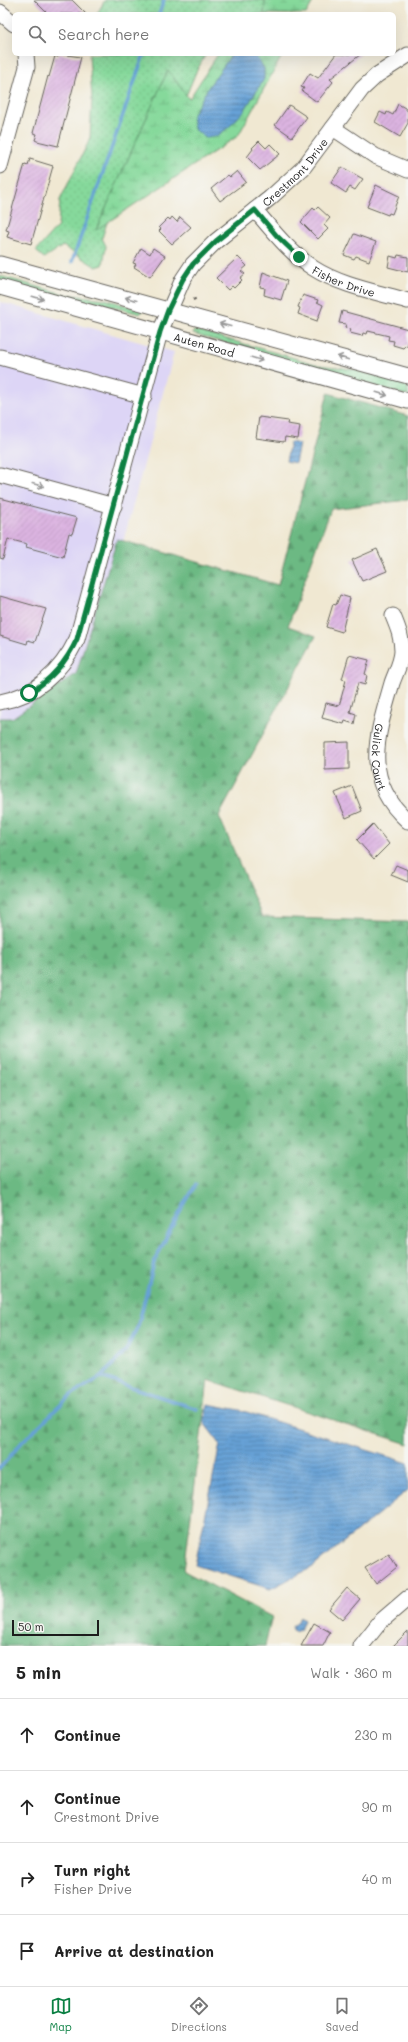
<!DOCTYPE html>
<meta charset="utf-8">
<style>
:root{--surface:#fff;--page:#f6f6f6;--text:#222;--muted:#767676;--line:#e0e0e0;--accent:#0b8043}
body{margin:0;font-family:Mali,sans-serif;background:var(--page);color:var(--text)}
.scale{position:absolute;left:12px;bottom:10px;width:87px;box-sizing:border-box;padding-left:4px;border:2px solid #1c1c1c;border-top:0;font-size:11px;line-height:14px;white-space:nowrap;color:#1c1c1c;-webkit-text-stroke:3px #f6f6f2;paint-order:stroke}
.stop{position:absolute;width:12px;height:12px;margin:-9px;border:3px solid #0b8043;border-radius:50%;background:#fff}
.stop.end{background:#0b8043;border-color:#fff;box-shadow:0 1px 4px #0008}
.list{margin:0;padding:0;list-style:none}
h2{display:flex;justify-content:space-between;align-items:center;height:52px;margin:0;padding:0 16px;font-size:17px}
h2 small{font-size:13px;font-weight:400;color:var(--muted)}
.list li{display:grid;grid-template-columns:26px 1fr auto;gap:12px;align-items:center;box-sizing:border-box;height:72px;padding:0 16px;border-top:1px solid var(--line)}
.list b{display:block;font-size:15px;white-space:nowrap}
.list p{margin:0;font-size:13px;white-space:nowrap;color:var(--muted)}
.list em{font-size:13px;font-style:normal;color:var(--muted)}
.icon{flex:none;width:22px;height:22px;fill:none;stroke:currentColor;stroke-width:2;stroke-linecap:round;stroke-linejoin:round}
.map{position:relative;flex:none;width:408px;height:1646px;overflow:hidden}
.search{position:absolute;background:var(--surface);box-shadow:0 4px 16px #0002;left:12px;right:12px;top:12px;height:44px;display:flex;align-items:center;gap:10px;box-sizing:border-box;padding:0 14px;border-radius:6px;color:var(--muted);font-size:15px}
.sheet{height:340px;background:var(--surface)}
nav{display:flex;justify-content:space-around;align-items:center;box-sizing:border-box;height:56px;border-top:1px solid var(--line);background:var(--surface);font-size:11px;color:var(--muted)}
nav a{display:grid;justify-items:center;gap:2px}
nav .on{color:var(--accent)}
.map>svg:first-child{display:block}
.built{fill:#ddd5f6}
.grass{fill:url(#grass-dots);stroke:#517a5c}
.forest{fill:url(#forest-firs);stroke:#446a50}
.wetland{fill:url(#wetland-marsh);stroke:#517a5c}
.water{fill:url(#water-rules);stroke:#415e79}
.lines{fill:none;stroke-linecap:round;stroke-linejoin:round}
.stream{stroke:#66a1d6;stroke-width:3.5}
.building{fill:url(#building-hatch)}
.minor-casing{stroke:#66635c;stroke-width:17}
.path{stroke:#66635c;stroke-width:2;stroke-dasharray:3 3;stroke-linecap:butt}
.minor{stroke:#fff;stroke-width:15}
.oneway{stroke:#999}
.route{stroke:#0b8043;stroke-width:5}
.labels{text-anchor:middle;dominant-baseline:central;stroke-width:3;stroke-linejoin:round;paint-order:stroke}
.street-label{font-size:11px;fill:#1c1c1c;stroke:#f6f6f2}
</style>
<div class="map">
<svg width="408" height="1646" viewBox="0 0 408 1646">
<defs>
<pattern id="grass-dots" width="8" height="8" patternUnits="userSpaceOnUse"><rect width="8" height="8" fill="#86d99b"/><path d="M2 2h.1M6 6h.1" fill="none" stroke="#73ba85" stroke-width="1.8" stroke-linecap="round"/></pattern>
<pattern id="forest-firs" width="22" height="20" patternUnits="userSpaceOnUse"><rect width="22" height="20" fill="#6cb983"/><path d="M5 1l3.5 6h-7zM16 11l3.5 6h-7z" fill="#5d9e71"/></pattern>
<pattern id="wetland-marsh" width="20" height="14" patternUnits="userSpaceOnUse"><rect width="20" height="14" fill="#86d99b"/><path d="M1 5h8M5 5V1M11 12h8M15 12V8" fill="none" stroke="#73ba85"/></pattern>
<pattern id="water-rules" width="6" height="5" patternUnits="userSpaceOnUse"><rect width="6" height="5" fill="#66a1d6"/><path d="M0 2.5h6" fill="none" stroke="#5382ad"/></pattern>
<pattern id="building-hatch" width="6" height="6" patternUnits="userSpaceOnUse"><rect width="6" height="6" fill="#dcb4e1"/><path d="M-1 1l2-2M0 6l6-6M5 7l2-2" fill="none" stroke="#bc9ac0"/></pattern>
</defs>
<rect width="100%" height="100%" fill="#f6f6f2"/>
<filter id="ink" filterUnits="userSpaceOnUse"><feTurbulence type="fractalNoise" baseFrequency=".025" numOctaves="2"/><feDisplacementMap in="SourceGraphic" scale="8" xChannelSelector="R" yChannelSelector="G"/><feConvolveMatrix kernelMatrix="1 2 1 2 8 2 1 2 1" color-interpolation-filters="sRGB"/></filter>
<filter id="wash" filterUnits="userSpaceOnUse"><feTurbulence type="fractalNoise" baseFrequency=".012" numOctaves="4" result="noise"/><feDisplacementMap in="SourceGraphic" scale="16" xChannelSelector="R" yChannelSelector="G"/><feGaussianBlur stdDeviation="0.9" result="paint"/><feColorMatrix in="noise" values="0 0 0 0 0 0 0 0 0 0 0 0 0 0 0 0 0 1.4 0 .05"/><feComposite in="paint" operator="in"/></filter>
<g filter="url(#wash)">
<rect width="100%" height="100%" fill="#f0e8d2"/>
<path class="built" d="M0,302L174,352L62,770L0,753Z"/>
<path class="grass" d="M105,0H305L296,14H97Z
M89,54H206L196,72L178,115L111,210L102,238L106,246L103,265L96,267L63,246L44,258L36,251L58,226L60,200L90,139L92,99Z
M0,276L64,294L105,299L142,310V312L140,314L98,303L64,299L0,281Z
M195,330L319,365L359,370L408,384V396L193,334Z"/>
<path class="forest" d="M328,393L408,416V500L331,509L288,626L316,636L219,816L262,917L408,922V1444L208,1380L184,1571L272,1617L265,1646H0V718H12L76,674L117,539L278,585Z"/>
<path class="wetland" d="M265,0H314L306,14H264Z
M218,54H283L238,136L96,230L168,70L189,99Z"/>
<path class="water" d="M232,54H254L264,68V79L244,111L229,127L217,136L206,138L194,129L192,116L209,86Z
M290,442L299,444L295,463L286,461Z
M208,1404L240,1410L408,1463V1490L313,1567L270,1589L195,1565L220,1444L204,1423Z
M300,1617L304,1620L300,1630L294,1632L292,1627Z"/>
<g class="lines">
<path class="stream" d="M159,14L164,0
M72,262L144,54
M101,1377L197,1409
M0,1468L23,1441L71,1395L101,1377L125,1352L138,1326L154,1263L170,1230L196,1184"/>
</g>
<g id="blocks">
<path class="building" d="M34,0H72L86,14H48Z
M59,54L81,57L58,146L37,141L35,140L37,134L33,133L48,76L49,77L55,56L58,57Z
M336,54H361L330,79L333,82L317,102L302,91L304,88L301,87L310,73L318,78Z
M398,104L405,108L408,112V123L400,137L375,122L380,112L386,115L387,112L393,115Z
M289,105L307,117L292,137L275,125Z
M259,141L266,148L270,144L280,154L260,170L247,157L253,149L252,148Z
M30,159L53,166L31,244L7,237L9,231L6,230L25,164L28,165Z
M342,167L363,179L355,190L350,187L346,193L331,183Z
M237,171L246,182L220,201L211,189L228,175L230,177Z
M376,185L399,196L392,214L389,213L388,215L367,207Z
M318,207L330,218L324,225L328,229L318,239L301,222L313,208L315,210Z
M172,217L177,222L180,217L191,227L172,244L159,231L161,229L159,227L168,218L170,220Z
M354,234L376,242L369,261L356,256L354,259L344,255Z
M141,248L150,254L153,248L165,256L150,277L134,267L136,264L133,263Z
M398,255L408,257V272L388,267L390,256L397,258Z
M238,257L247,266L241,271L245,274L240,278L242,280L234,288L232,286L228,290L216,278Z
M263,272L287,281L281,300L264,295L265,288L260,287Z
M303,295L318,300L317,302L323,305L317,321L298,314L300,308L298,307Z
M342,311L408,329V346L406,345L403,348L393,345L394,341L388,340L389,336L368,331L367,334L363,333L362,336L350,333L351,329L345,328L346,324L339,323Z
M259,417L288,421L287,424L300,426L298,439L285,437L284,442L256,438Z
M0,498L77,518L72,534L69,533L63,557L26,547L27,544L8,539L3,559L0,558Z
M377,549L387,571L362,581L352,560Z
M340,595L350,598L342,632L326,627L333,604L336,605Z
M0,596L46,609L35,642L28,640L27,644L0,636Z
M349,655L369,660L365,674L367,675L365,685L358,683L350,712L356,714L354,724L345,721L344,724L322,718L326,703L339,706L346,680L342,679Z
M349,742V769L325,770V743Z
M352,786L362,811L346,818L335,793Z
M373,824L389,844L374,859L357,840Z
M396,865L408,870V882L391,875Z
M389,1554L397,1567L376,1584L365,1568Z
M347,1588L360,1599L342,1620L329,1609Z
M314,1623L330,1632L323,1646H301Z
M408,1631V1646H393Z"/>
</g>
</g>
<g filter="url(#ink)">
<use href="#blocks" fill-opacity="0" stroke="#66635c" stroke-width="1"/>
<g class="lines">
<g class="minor-casing">
<g id="minor">
<path d="M0,12L14,24"/>
<path d="M333,128L375,156L408,170"/>
<path d="M0,166L27,67L26,54"/>
<path id="s1" d="M255,210C273,231 290,253 313,268C341,286 377,292 408,301"/>
<path d="M0,264L408,376"/>
<path id="s2" d="M0,287L408,401"/>
<path d="M0,357L144,396"/>
<path d="M0,475L114,506"/>
<path id="s3" d="M393,616C398,628 402,638 402,651C402,661 395,674 392,683C377,735 361,780 408,821"/>
<path id="s4" d="M0,702C37,695 61,672 77,639L160,332L183,279L193,264L216,241L270,198L303,168L362,89L377,75L408,55"/>
<path d="M361,1646L380,1622L408,1598"/>
</g>
</g>
<path class="path" d="M193,300L197,298"/>
<use href="#minor" class="minor"/>
</g>
<defs><path id="oneway-shaft" d="M-6 0H5M1.5-3L5.5 0L1.5 3" fill="none" stroke-width="1.6" stroke-linecap="round" stroke-linejoin="round"/></defs>
<g class="oneway">
<use href="#oneway-shaft" transform="translate(38 298) rotate(16)"/>
<use href="#oneway-shaft" transform="translate(131 299) rotate(-165)"/>
<use href="#oneway-shaft" transform="translate(225 325) rotate(-165)"/>
<use href="#oneway-shaft" transform="translate(343 358) rotate(-164)"/>
<use href="#oneway-shaft" transform="translate(257 359) rotate(16)"/>
<use href="#oneway-shaft" transform="translate(382 394) rotate(16)"/>
<use href="#oneway-shaft" transform="translate(38 485) rotate(15)"/>
</g>
</g>
<g class="lines" filter="url(#ink)">
<path class="route" d="M29,693C51,680 66,663 77,639L160,332L168,310L183,279L193,264L216,241L255,210L277,236L299,257"/>
</g>
<g class="labels">
<g class="street-label">
<text stroke="none"><textPath href="#s4" startOffset="635">Crestmont Drive</textPath></text>
<text stroke="none"><textPath href="#s1" startOffset="116">Fisher Drive</textPath></text>
<text stroke="none"><textPath href="#s2" startOffset="212">Auten Road</textPath></text>
<text stroke="none"><textPath href="#s3" startOffset="146">Gulick Court</textPath></text>
</g>
</g>
</svg>
<div class="scale">50 m</div>
<div class="stop" style="left:29px;top:693px"></div>
<div class="stop end" style="left:299px;top:257px"></div>
<div class="search"><svg class="icon" aria-label="search" viewBox="0 0 24 24"><circle cx="10" cy="10" r="6"/><path d="M15 15l6 6"/></svg>Search here</div>
</div>
<section class="sheet">
<h2>5 min<small>Walk · 360 m</small></h2>
<ul class="list">
<li><svg class="icon" aria-label="ahead" viewBox="0 0 24 24"><path d="M12 20V5M6 11l6-6 6 6"/></svg><div><b>Continue</b></div><em>230 m</em></li>
<li><svg class="icon" aria-label="ahead" viewBox="0 0 24 24"><path d="M12 20V5M6 11l6-6 6 6"/></svg><div><b>Continue</b><p>Crestmont Drive</p></div><em>90 m</em></li>
<li><svg class="icon" aria-label="right" viewBox="0 0 24 24"><path d="M7 20v-9h11M14 6l5 5-5 5"/></svg><div><b>Turn right</b><p>Fisher Drive</p></div><em>40 m</em></li>
<li><svg class="icon" aria-label="arrive" viewBox="0 0 24 24"><path d="M6 21V4h12l-3 4 3 4H6"/></svg><div><b>Arrive at destination</b></div></li>
</ul>
</section>
<nav>
<a class="on"><svg class="icon" aria-label="map" viewBox="0 0 24 24"><path d="M3 6l6-2 6 2 6-2v14l-6 2-6-2-6 2zM9 4v14M15 6v14"/></svg>Map</a>
<a><svg class="icon" aria-label="directions" viewBox="0 0 24 24"><path d="M12 3l9 9-9 9-9-9zM9 14v-3h6M13 9l2 2-2 2"/></svg>Directions</a>
<a><svg class="icon" aria-label="saved" viewBox="0 0 24 24"><path d="M7 4h10v16l-5-4-5 4z"/></svg>Saved</a>
</nav>
